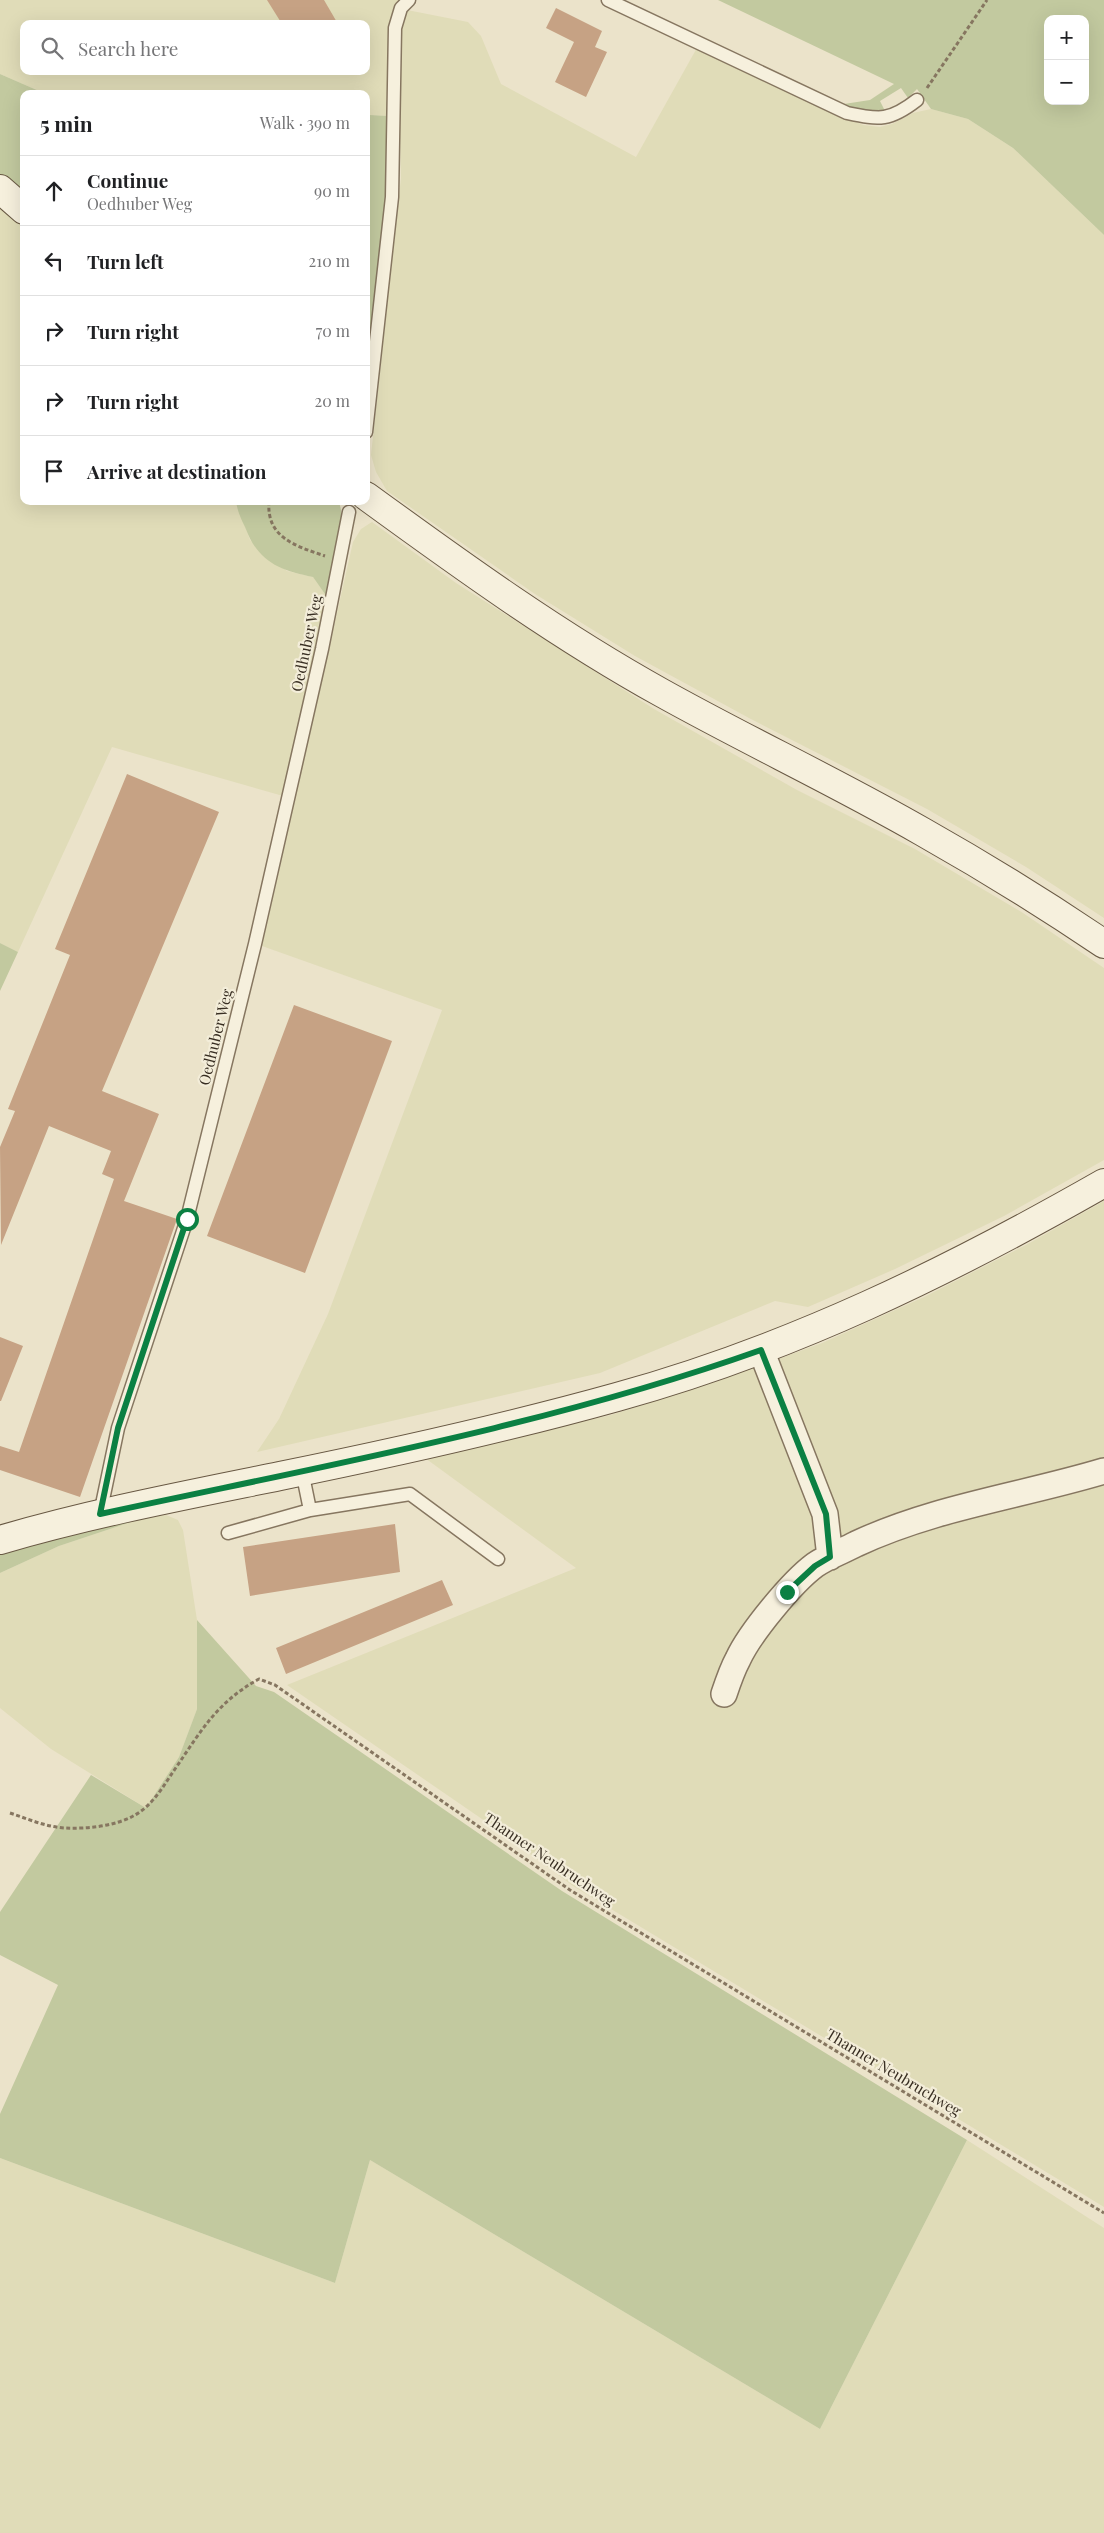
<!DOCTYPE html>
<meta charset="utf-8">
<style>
:root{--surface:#fff;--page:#f2f2f2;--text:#202124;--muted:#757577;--line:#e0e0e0}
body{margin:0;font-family:"Playfair Display",serif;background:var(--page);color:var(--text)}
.controls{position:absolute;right:15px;top:15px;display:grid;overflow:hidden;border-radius:10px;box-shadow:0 5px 20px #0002}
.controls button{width:45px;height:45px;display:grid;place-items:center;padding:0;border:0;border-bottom:1px solid var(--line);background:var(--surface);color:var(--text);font:25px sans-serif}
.stop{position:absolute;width:15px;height:15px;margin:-11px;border:4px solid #0b8043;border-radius:50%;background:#fff}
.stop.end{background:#0b8043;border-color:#fff;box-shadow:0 1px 5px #0008}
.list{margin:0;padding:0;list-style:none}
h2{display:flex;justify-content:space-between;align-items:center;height:65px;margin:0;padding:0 20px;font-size:21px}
h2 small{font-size:16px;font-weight:400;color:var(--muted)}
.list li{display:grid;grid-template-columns:32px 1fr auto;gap:15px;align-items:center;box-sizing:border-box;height:70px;padding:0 20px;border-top:1px solid var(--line)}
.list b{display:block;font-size:19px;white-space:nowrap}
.list p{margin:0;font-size:16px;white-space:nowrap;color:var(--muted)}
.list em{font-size:16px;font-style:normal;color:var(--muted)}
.icon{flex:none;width:28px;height:28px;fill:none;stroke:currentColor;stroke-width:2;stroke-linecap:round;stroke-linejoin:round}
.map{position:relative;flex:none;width:1104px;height:2533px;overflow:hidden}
.search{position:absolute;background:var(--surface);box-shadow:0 5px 20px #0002;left:20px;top:20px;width:350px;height:55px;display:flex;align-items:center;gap:12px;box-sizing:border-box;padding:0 18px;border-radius:10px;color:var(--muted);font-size:19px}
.panel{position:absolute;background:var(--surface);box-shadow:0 5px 20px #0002;left:20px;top:90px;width:350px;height:415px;border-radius:10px}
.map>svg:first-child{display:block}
.farmland{fill:#e0dcb8;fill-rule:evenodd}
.green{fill:#c2c99f;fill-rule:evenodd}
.building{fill:#c6a284}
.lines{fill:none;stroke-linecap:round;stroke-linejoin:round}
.lane-casing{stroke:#867660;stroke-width:15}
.street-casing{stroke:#867660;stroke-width:28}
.secondary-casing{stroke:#685843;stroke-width:30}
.path{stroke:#867660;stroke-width:3;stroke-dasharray:4 2.5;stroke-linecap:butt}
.lane{stroke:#f6f0dd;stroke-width:12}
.street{stroke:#f6f0dd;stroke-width:25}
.secondary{stroke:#f6f0dd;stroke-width:28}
.route{stroke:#0b8043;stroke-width:6}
.labels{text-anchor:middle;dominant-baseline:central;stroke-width:4.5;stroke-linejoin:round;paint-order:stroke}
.street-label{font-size:15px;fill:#382e22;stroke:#f3edd9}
</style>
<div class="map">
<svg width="1104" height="2533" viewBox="0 0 1104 2533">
<rect width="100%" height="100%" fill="#ebe3ca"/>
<path class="farmland" d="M0,0H402L390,20L388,116L370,115L366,168V94H46L0,74ZM24,24H366V71H24Z
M407,10L468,22L481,36L501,84L636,157L698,46L863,125L880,127L892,124L913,113L931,109L968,119L1013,148L1104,235V918L1026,867L927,809L749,718L635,656L535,594L387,491L376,472L371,455L401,178L398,47L401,24Z
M0,207L24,227V501H236L250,540L287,571L313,577L327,597L283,796L112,747L18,952L0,943Z
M372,522L456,583L654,709L797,790L915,849L1023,913L1104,968V1160L1004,1216L895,1269L808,1307L775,1301L600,1373L257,1452L279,1419L328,1314L442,1010L262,946L353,542L361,529Z
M1104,1201V2207L573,1886L498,1830L287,1685L576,1568L425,1458L611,1415L718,1381L822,1343L924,1297L1026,1245Z
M166,1515L178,1520L183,1530L197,1620V1709L179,1757L146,1808L51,1749L0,1708V1573L59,1546L140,1519Z
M967,2140L1104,2228V2533H0V2158L335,2283L370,2160L820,2429Z"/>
<path class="green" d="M718,0H1104V235L1013,148L968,119L931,109L917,89L908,98L901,88L880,101L885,111C869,115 858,110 844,104L870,100L894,84ZM1048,19H1085V101H1048Z
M0,74L46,94H24V195L0,175Z
M370,115L388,116L386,199L366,379V168Z
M236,501H338C349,519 331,576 327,597L313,577C279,570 258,562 245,527C241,519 237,510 236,501Z
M0,943L18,952L0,991Z
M140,1519L59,1546L0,1573V1555C44,1536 93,1528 140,1519Z
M197,1620L256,1686L274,1692L562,1891L967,2140L820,2429L370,2160L335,2283L0,2158V2114L58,1985L0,1955V1912L91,1775L146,1808L179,1757L197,1709Z"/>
<path class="building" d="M267,0H324L338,24H282Z
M556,8L602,31L595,47L607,52L586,97L555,82L574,42L546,28Z
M127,774L219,812L102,1091L159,1114L124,1201L177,1219L80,1497L0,1470V1446L19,1452L114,1179L102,1174L111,1151L49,1126L1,1245L0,1147L15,1111L8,1109L70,955L55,949Z
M294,1005L392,1041L305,1273L207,1236Z
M0,1337L23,1346L1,1401H0Z
M395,1524L400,1572L250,1596L243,1547Z
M442,1580L453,1605L286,1674L276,1648Z"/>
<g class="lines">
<g class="lane-casing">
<path id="lane" d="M608,0L847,113C880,120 890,121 917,100
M366,432L392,197L395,28L401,8L409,0
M302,1471L310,1510
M100,1514L118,1428L187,1219L255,944L322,649L349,512
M228,1533L310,1510L410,1494L498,1559"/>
</g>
<g class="street-casing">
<path id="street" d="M761,1350L825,1514L830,1557
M724,1694C728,1682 732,1670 738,1659C750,1633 792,1582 815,1565C828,1556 843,1551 856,1544C935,1507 1021,1496 1104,1471"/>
</g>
<g class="secondary-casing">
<path id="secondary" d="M0,189L24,210
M366,496C462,566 559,636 662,693C748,741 838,783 923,832C985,867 1045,904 1104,944
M0,1540C92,1513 187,1495 280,1476C393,1453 506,1428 617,1397C791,1349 948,1272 1104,1183"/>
</g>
<path class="path" d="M927,88L987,0
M269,501C266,538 296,546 325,556
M10,1813C28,1819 46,1827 65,1828C88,1829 116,1826 135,1815C153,1805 164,1785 175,1769C201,1731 217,1702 259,1679L275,1685L570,1890L1104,2213"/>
<use href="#lane" class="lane"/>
<use href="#street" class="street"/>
<use href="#secondary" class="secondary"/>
</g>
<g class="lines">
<path class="route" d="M187,1219L118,1428L100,1514C322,1466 547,1426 761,1350L826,1514L830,1557L815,1566L787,1592"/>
</g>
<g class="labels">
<g class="street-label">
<text transform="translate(306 643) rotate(-78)">Oedhuber Weg</text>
<text transform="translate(215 1037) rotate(-76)">Oedhuber Weg</text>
<text transform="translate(550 1859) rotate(34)">Thanner Neubruchweg</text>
<text transform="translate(894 2072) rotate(31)">Thanner Neubruchweg</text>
</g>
</g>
</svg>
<div class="controls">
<button>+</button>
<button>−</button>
</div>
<div class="stop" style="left:187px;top:1219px"></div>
<div class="stop end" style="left:787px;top:1592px"></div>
<div class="search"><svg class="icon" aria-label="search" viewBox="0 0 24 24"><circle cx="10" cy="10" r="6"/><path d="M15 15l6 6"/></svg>Search here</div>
<section class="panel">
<h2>5 min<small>Walk · 390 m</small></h2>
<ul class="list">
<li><svg class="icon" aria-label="ahead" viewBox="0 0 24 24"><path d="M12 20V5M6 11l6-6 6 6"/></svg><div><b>Continue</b><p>Oedhuber Weg</p></div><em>90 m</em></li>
<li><svg class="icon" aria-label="left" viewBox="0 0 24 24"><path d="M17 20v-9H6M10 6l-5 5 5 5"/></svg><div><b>Turn left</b></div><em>210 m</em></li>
<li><svg class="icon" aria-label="right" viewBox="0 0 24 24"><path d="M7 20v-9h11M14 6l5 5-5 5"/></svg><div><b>Turn right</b></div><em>70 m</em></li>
<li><svg class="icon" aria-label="right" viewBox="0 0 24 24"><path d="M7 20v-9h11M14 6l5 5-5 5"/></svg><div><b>Turn right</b></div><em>20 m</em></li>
<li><svg class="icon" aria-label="arrive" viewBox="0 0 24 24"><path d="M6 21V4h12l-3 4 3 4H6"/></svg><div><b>Arrive at destination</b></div></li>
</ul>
</section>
</div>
